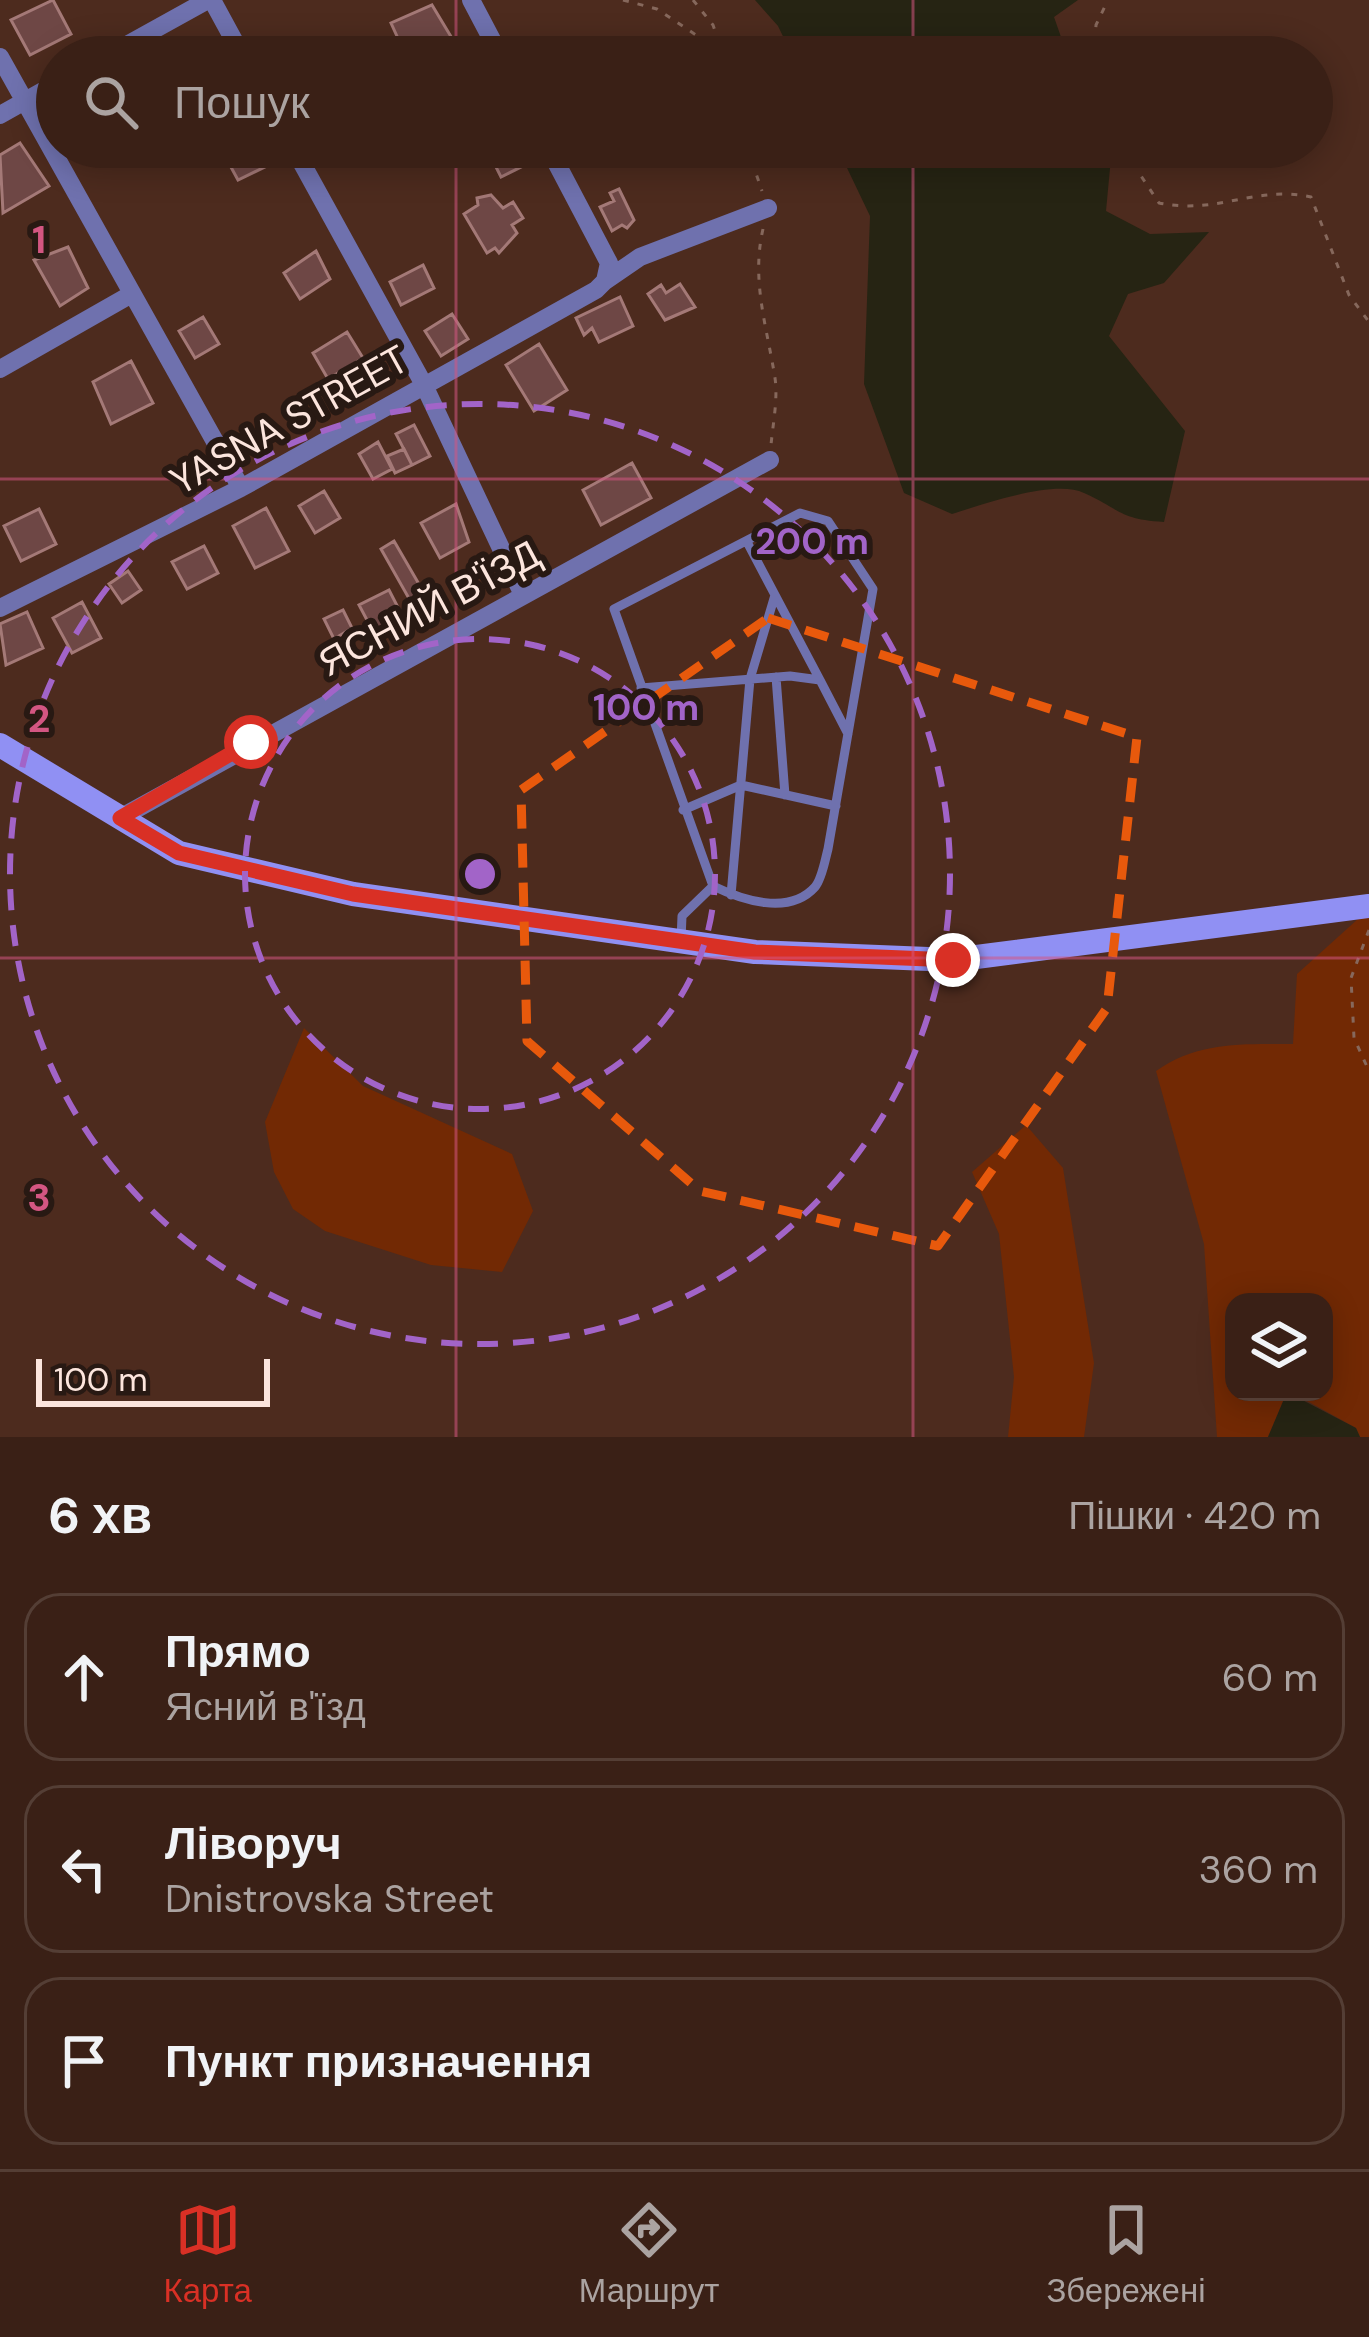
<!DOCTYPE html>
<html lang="uk">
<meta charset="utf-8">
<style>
:root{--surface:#3a2016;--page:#452d23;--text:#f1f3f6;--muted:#aba3a1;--line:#543e35;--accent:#d93025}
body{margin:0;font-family:"DM Sans",sans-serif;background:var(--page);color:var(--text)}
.controls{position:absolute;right:36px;bottom:36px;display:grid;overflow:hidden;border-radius:24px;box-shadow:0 6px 30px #0003}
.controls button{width:108px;height:108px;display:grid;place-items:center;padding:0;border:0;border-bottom:3px solid var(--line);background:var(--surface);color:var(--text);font:60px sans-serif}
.scale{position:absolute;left:36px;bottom:30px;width:234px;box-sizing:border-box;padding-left:12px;border:6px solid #fce5dd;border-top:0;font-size:33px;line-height:42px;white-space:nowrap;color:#fce5dd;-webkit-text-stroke:9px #281913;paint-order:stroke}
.stop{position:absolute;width:36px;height:36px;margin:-27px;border:9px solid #d93025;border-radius:50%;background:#fff}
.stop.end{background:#d93025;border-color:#fff;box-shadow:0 3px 12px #0008}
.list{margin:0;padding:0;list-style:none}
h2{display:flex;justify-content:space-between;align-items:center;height:156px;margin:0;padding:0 48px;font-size:51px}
h2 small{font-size:39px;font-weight:400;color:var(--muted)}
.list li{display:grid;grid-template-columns:78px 1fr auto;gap:36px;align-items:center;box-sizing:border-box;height:168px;margin:0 24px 24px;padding:0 24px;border:3px solid var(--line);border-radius:36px}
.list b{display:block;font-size:45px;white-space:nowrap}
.list p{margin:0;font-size:39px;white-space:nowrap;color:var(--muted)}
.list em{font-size:39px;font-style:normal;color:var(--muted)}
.icon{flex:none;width:66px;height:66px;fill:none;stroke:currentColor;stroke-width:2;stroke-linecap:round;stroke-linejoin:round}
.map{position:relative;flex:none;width:1369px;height:1437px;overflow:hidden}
.search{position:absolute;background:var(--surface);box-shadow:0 6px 30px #0003;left:36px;right:36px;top:36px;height:132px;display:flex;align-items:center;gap:30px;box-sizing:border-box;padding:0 42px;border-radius:66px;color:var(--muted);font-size:45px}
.sheet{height:732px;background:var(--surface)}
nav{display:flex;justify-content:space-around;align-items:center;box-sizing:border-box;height:168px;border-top:3px solid var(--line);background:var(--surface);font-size:33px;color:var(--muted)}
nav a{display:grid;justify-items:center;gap:6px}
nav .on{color:var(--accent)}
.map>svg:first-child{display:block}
.green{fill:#722904}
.water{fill:#262413}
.building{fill:#6e4745;stroke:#a47977;stroke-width:3}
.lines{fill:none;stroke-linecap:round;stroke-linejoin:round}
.path{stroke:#86685c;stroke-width:3;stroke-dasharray:6 9;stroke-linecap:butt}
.lane{stroke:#6f71ae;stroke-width:9}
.street{stroke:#6f71ae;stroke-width:18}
.secondary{stroke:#9090f3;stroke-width:24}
.route{stroke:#d93025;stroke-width:15}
.marked{fill:none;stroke:#e8590c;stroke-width:9;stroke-dasharray:24 15;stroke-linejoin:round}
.grid{fill:none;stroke:#d35682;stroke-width:3;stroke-opacity:0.55}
.ring{fill:none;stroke:#a264c8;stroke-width:6;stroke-dasharray:21 15}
.labels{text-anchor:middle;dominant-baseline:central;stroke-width:12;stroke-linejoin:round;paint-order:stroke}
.street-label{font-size:39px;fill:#fce5dd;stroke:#281913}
.grid-label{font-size:39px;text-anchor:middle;font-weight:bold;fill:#d35682;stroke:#281913;stroke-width:12;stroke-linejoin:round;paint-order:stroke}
.centre{fill:#a264c8;stroke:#281913;stroke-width:6}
.ring-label{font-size:36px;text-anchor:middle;font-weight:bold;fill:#a264c8;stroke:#281913;stroke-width:12;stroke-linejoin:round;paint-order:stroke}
</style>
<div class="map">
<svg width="1369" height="1437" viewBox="0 0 1369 1437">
<rect width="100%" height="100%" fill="#4d2b1e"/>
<path class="green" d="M1369,909V1437H1360L1356,1428L1291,1392H1324V1302H1234V1392H1287L1268,1437H1217L1204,1244L1156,1071C1198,1041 1244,1044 1293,1044L1297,974Z
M304,1028L363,1086L512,1154L533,1211L502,1272L431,1265L325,1231L293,1209L274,1172L265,1122Z
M1026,1125L1063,1168L1094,1363L1084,1437H1008L1014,1377L999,1234L972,1172Z"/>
<path class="water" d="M755,0H1078L1054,17L1068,57H793L778,26Z
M837,147H1112L1106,211L1150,234L1209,232L1164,283L1128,294L1109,336L1185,431L1164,522C1118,519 1122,510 1084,493C1055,479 983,504 952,514L904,493L864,384L870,216Z
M1287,1392L1356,1428L1360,1437H1268Z"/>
<path class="building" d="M53,0L71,34L30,55L11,20Z
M432,5L456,45L432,57H419L416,51L406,56L391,23Z
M20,143L49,186L3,213L0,155Z
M220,147H263L271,164L238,180Z
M328,147H359L361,151L337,164Z
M486,147H528L535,160L501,177Z
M619,189L634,220L627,228L622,225L612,231L600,207L614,201L610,193Z
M491,195L503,208L513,202L523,218L512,225L517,233L499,253L495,248L487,253L464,214L478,205L477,198Z
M68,247L88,288L60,306L34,260Z
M316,251L330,279L300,299L284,273Z
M423,265L434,288L401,305L390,282Z
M680,284L695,307L665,320L648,294L661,285L666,293Z
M620,297L633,326L599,342L592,328L584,335L576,318Z
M452,314L468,339L441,356L425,331Z
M203,317L219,344L195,358L179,331Z
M347,332L363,358L328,379L313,353Z
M539,344L567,390L534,411L506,365Z
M131,361L153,403L111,424L93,382Z
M414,425L430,456L412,465L396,434Z
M378,442L392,469L373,479L359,454Z
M404,449L412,465L395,473L387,456Z
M632,463L651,498L601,525L583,490Z
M324,491L340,518L315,533L299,506Z
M456,504L469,542L440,558L421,523Z
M266,508L289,551L255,568L233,526Z
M39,509L56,544L21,561L4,526Z
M394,541L438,617L424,625L381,549Z
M204,546L218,573L187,589L172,562Z
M128,571L141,590L122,603L109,584Z
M389,590L405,621L396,625L400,634L391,638L385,629L376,637L359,605Z
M82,602L101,638L72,653L53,618Z
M343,610L352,628L334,639L324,619Z
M27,612L43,648L6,665L0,624Z"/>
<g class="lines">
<path class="path" d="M623,0L657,9L723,53
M693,0L713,25L724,57
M1094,57L1096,25L1108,0
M747,147L762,191
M1138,147L1141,176L1159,203C1219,215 1254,185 1311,197L1349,295L1369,322
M763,229C751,281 767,327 775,378C778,399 773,423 771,445
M1369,930L1351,978L1354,1038L1369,1071"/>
<path class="lane" d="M800,513L828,521L873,589L828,849C825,860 822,879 815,887C789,916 742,900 713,886L614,609Z
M747,542L820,680
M776,677L785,795
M641,688L790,676L820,680L848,734
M683,810L741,785L836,806
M731,895L750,679L775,595
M681,940L682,916L713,886"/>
<path class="street" d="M212,0L243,57
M471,0L501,57
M0,57L241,488
M105,57L208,0
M0,115L57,83
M293,147L423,383L523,595
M605,281L640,257L768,208
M0,369L130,295
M0,608L241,488L596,290L605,281L609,263L548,147
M120,818L770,460"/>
<path class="secondary" d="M0,745L179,853L353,894L755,952L953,960L1369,906"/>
</g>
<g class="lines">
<path class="route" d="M251,742L120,818L179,853L353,894L755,952L953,960"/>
</g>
<path class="marked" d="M768,618L1137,737L1107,1008L938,1246L700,1191L527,1041L521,790Z"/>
<path class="grid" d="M456,0V57M913,0V57M456,147V1437M913,147V1437M0,479H1369M0,958H1369"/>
<g class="ring">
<circle cx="480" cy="874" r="235"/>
<circle cx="480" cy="874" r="470"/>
</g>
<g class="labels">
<g class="street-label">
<text transform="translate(289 420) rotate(-29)">YASNA STREET</text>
<text transform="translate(429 608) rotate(-28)">ЯСНИЙ В'ЇЗД</text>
</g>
</g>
<g class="grid-label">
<text x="39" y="253">1</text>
<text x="39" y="732">2</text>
<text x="39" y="1211">3</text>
</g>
<circle cx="480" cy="874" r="18" class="centre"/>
<g class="ring-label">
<text x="812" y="554">200 m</text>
<text x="646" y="720">100 m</text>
</g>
</svg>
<div class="controls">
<button><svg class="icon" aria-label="layers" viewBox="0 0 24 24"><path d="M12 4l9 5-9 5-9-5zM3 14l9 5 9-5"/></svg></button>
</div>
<div class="scale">100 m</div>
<div class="stop" style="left:251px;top:742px"></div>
<div class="stop end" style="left:953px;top:960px"></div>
<div class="search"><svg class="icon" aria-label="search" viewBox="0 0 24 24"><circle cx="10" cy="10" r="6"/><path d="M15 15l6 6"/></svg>Пошук</div>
</div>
<section class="sheet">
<h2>6 хв<small>Пішки · 420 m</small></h2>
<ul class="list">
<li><svg class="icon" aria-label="ahead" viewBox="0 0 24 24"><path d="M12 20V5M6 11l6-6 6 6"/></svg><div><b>Прямо</b><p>Ясний в'їзд</p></div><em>60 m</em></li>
<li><svg class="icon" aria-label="left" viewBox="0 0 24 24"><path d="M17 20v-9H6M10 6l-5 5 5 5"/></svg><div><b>Ліворуч</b><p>Dnistrovska Street</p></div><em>360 m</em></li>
<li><svg class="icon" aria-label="arrive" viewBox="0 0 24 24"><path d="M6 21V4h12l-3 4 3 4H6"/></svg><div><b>Пункт призначення</b></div></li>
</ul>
</section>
<nav>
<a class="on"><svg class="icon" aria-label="map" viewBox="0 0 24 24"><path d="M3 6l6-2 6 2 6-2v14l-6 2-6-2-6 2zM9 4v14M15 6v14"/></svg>Карта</a>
<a><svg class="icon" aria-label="directions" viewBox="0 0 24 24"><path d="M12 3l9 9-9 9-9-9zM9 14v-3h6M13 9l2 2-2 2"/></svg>Маршрут</a>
<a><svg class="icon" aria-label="saved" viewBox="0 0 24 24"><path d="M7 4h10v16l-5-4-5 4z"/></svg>Збережені</a>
</nav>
